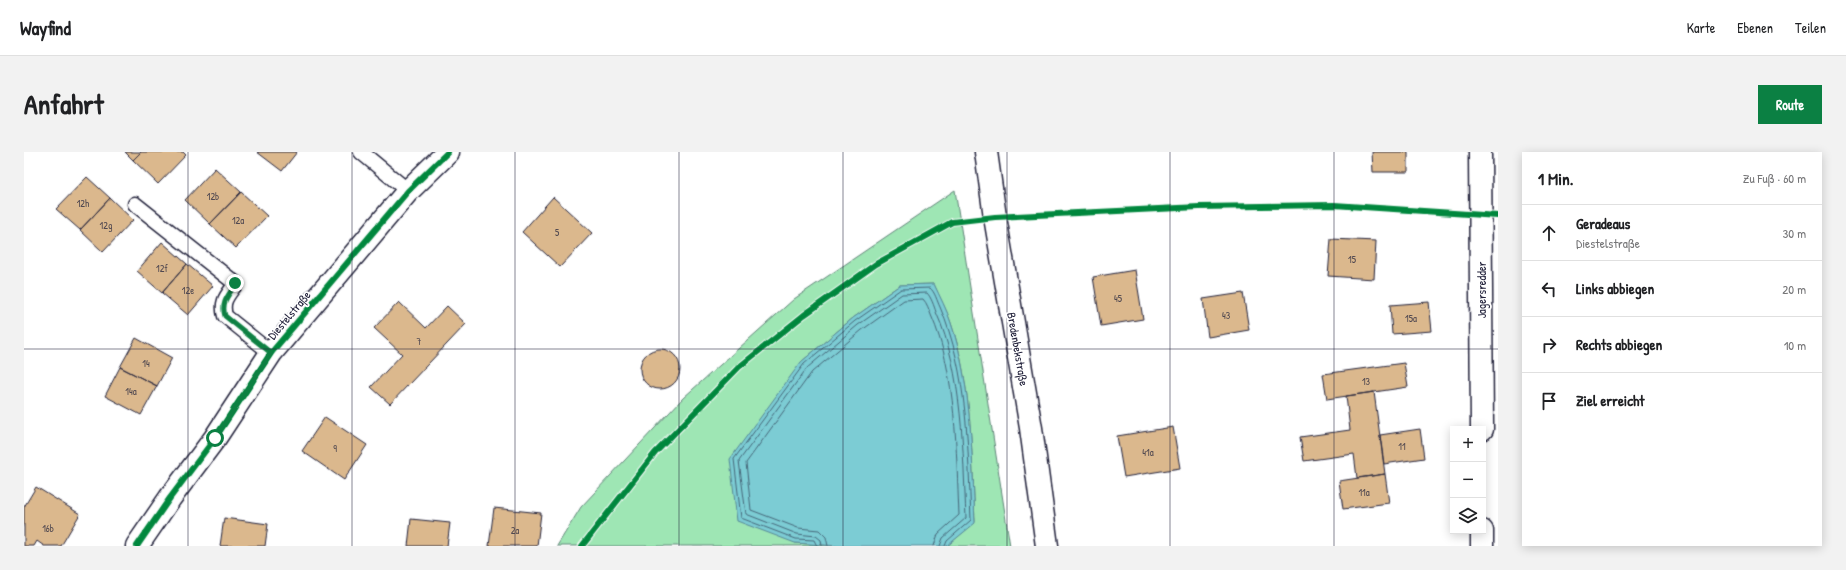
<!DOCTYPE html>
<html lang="de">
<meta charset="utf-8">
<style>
:root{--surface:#fff;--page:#f2f2f2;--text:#202124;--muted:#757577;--line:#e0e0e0;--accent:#0b8043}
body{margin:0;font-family:"Patrick Hand",sans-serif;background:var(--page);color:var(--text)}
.controls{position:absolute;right:12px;bottom:12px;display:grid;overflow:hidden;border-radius:0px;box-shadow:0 2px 10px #0003}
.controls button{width:36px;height:36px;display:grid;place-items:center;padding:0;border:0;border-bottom:1px solid var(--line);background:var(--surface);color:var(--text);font:20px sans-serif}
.stop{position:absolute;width:12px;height:12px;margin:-9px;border:3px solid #0b8043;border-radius:50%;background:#fff}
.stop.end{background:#0b8043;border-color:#fff;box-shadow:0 1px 4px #0008}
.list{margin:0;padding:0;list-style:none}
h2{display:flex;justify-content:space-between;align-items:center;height:52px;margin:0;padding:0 16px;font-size:17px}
h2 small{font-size:13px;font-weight:400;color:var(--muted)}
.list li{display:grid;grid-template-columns:26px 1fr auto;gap:12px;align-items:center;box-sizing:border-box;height:56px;padding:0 16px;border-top:1px solid var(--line)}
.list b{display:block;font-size:15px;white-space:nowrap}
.list p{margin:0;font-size:13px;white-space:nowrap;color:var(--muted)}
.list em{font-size:13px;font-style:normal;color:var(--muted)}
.icon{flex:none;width:22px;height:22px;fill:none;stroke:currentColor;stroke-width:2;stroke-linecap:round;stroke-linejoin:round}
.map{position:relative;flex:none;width:1474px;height:394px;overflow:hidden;border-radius:0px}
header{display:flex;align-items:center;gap:24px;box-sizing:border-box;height:56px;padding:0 20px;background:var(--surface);border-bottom:1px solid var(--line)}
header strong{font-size:19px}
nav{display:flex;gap:22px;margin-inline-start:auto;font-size:14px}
.intro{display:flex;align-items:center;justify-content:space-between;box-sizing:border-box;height:96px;padding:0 24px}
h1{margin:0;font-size:28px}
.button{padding:10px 18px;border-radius:0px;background:var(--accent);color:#fff;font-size:14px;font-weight:700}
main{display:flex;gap:24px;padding:0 24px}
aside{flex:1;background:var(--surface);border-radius:0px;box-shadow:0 2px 10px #0003}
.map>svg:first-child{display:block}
.green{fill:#9ee6b4;stroke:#608478}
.water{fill:#7bccd4;stroke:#578897}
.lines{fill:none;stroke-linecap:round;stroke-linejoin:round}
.shore{stroke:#466678;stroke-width:1}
.building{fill:#dbb88d;stroke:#22223b}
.service-casing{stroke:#22223b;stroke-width:17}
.minor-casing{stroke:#22223b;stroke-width:25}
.tertiary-casing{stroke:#22223b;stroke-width:25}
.service{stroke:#fff;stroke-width:14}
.minor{stroke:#fff;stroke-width:22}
.tertiary{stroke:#fff;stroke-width:22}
.cycleway-casing{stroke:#fff;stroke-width:8}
.cycleway{stroke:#00873e;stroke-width:6}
.route{stroke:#0b8043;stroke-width:5}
.grid{fill:none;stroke:#22223b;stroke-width:1;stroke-opacity:0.55}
.labels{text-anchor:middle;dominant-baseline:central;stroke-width:3.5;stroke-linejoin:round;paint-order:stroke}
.number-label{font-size:10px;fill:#504850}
.street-label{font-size:12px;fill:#22223b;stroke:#fff}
</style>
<header>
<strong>Wayfind</strong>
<nav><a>Karte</a><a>Ebenen</a><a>Teilen</a></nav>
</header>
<div class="intro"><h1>Anfahrt</h1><a class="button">Route</a></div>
<main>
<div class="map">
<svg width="1474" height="394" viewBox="0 0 1474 394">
<rect width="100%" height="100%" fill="#fff"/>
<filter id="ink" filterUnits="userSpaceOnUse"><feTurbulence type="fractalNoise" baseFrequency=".025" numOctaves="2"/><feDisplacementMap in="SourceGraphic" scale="8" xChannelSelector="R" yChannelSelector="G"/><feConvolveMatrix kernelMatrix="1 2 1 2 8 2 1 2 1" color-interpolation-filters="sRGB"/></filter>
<g filter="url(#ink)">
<path class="green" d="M931,38L986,394H923L951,370C948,307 948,232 927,171C923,158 915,145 910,132L876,133L829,166L777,210L771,391L814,394H533L557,355L659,246L770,147Z"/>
<path class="water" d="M910,132C916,145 923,158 927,171C948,234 948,305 951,371L923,394H814L771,391L713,369L706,307L777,210L829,166L876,133Z"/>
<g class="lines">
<path class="shore" d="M793,394L790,388L772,387L717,366L710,307L780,212L831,169L877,137L906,136C911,140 913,149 916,155C944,220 944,298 947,368L923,389L921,394
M798,394L797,388L792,384L773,382L722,362L715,309L783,216L834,173L878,142L903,141C907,145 910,154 912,160C939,220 939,301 942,366L919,386L916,394
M804,394L802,385L795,378L774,376L727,358L722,311L788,220L838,178L880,148L899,147C903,151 905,158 907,163C933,222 932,300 935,363L914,382L910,394"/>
</g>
<path class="building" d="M101,0H117L109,8Z
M117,0H159L162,3L134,32L109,8Z
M233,0H273L258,19Z
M1348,0H1384V20H1349Z
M191,16L217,40L186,72L161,48Z
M63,25L86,46L56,78L32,57Z
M217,40L243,64L212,96L186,72Z
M529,45L568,81L536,115L498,80Z
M86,46L109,68L79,100L56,78Z
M1307,87L1352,89L1350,127L1304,124Z
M138,90L163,112L138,141L113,119Z
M163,112L189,134L164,163L138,141Z
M1111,118L1119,167L1077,174L1069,125Z
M1219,141L1225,178L1184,185L1179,147Z
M375,150L402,176L423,154L442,172L366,252L347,235L378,202L350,176Z
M1405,150L1408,179L1368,182L1366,153Z
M112,186L148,206L133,234L96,215Z
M616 217a20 20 0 1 1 40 0a20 20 0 1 1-40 0Z
M1380,211L1384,235L1303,247L1299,222Z
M96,215L133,234L117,263L81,244Z
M1350,240L1361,322L1333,326L1330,302L1280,309L1276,285L1326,278L1322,244Z
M301,265L343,293L320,328L278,299Z
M1149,275L1156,316L1100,325L1093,284Z
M1396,277L1400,306L1360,312L1356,283Z
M1361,322L1365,351L1319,357L1315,329Z
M12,335L56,362L37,394H20L13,389L10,394H0V355Z
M470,356L517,361L513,394H465Z
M200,366L244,372L241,394H196Z
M387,367L426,371L423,394H384Z"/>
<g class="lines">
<g class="service-casing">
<path id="service" d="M337,0L384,39
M111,52L211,131V133C203,144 197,149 201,164L247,201"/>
</g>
<g class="minor-casing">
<path id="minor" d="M1456,0L1458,277
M1458,379V394
M113,394L146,346L191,286L247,201L384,39L424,0"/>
</g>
<g class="tertiary-casing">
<path id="tertiary" d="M962,0L971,65L1007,276L1023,394"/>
</g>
<use href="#service" class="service"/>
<use href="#minor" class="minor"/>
<use href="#tertiary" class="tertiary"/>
<g class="cycleway-casing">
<path id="cycleway" d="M113,394L146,346L191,286L247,201L384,39L424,0
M558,394L631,301L715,215L780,163L852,112L928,70L971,65L1175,55L1310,53L1474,64"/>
</g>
<use href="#cycleway" class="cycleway"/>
</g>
</g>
<g class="lines" filter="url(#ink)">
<path class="route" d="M191,286L247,201L201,164C197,150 204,144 211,133V131"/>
</g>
<path class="grid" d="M164,0V394M328,0V394M491,0V394M655,0V394M819,0V394M983,0V394M1146,0V394M1310,0V394M0,197H1474"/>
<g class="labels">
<g class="number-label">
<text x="189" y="44">12b</text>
<text x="59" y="51">12h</text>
<text x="214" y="68">12a</text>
<text x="82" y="73">12g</text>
<text x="533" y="80">5</text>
<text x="1328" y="107">15</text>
<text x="138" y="116">12f</text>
<text x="164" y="138">12e</text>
<text x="1094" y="146">45</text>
<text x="1202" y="163">43</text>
<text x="1387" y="166">15a</text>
<text x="395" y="189">7</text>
<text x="122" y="211">14</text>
<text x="1342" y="229">13</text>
<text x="107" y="239">14a</text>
<text x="1378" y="294">11</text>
<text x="311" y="296">9</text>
<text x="1124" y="300">41a</text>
<text x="1340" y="340">11a</text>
<text x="24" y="376">16b</text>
<text x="491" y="378">2a</text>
</g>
<g class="street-label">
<text transform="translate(1457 138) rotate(-90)">Jagersredder</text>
<text transform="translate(265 163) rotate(-50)">Diestelstraße</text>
<text transform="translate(994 197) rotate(80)">Bredenbekstraße</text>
</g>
</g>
</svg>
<div class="controls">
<button>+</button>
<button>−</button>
<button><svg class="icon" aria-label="layers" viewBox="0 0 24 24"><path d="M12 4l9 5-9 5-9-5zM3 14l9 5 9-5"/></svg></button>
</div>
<div class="stop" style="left:191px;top:286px"></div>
<div class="stop end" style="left:211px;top:131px"></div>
</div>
<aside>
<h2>1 Min.<small>Zu Fuß · 60 m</small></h2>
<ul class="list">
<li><svg class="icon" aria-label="ahead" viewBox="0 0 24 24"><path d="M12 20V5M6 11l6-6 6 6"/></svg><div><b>Geradeaus</b><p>Diestelstraße</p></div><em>30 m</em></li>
<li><svg class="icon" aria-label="left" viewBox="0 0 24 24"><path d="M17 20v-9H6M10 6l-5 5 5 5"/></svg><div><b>Links abbiegen</b></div><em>20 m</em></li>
<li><svg class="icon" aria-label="right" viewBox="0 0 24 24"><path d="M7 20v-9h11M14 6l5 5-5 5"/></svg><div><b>Rechts abbiegen</b></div><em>10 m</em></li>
<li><svg class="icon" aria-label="arrive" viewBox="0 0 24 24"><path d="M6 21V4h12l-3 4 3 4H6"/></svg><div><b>Ziel erreicht</b></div></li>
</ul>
</aside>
</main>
